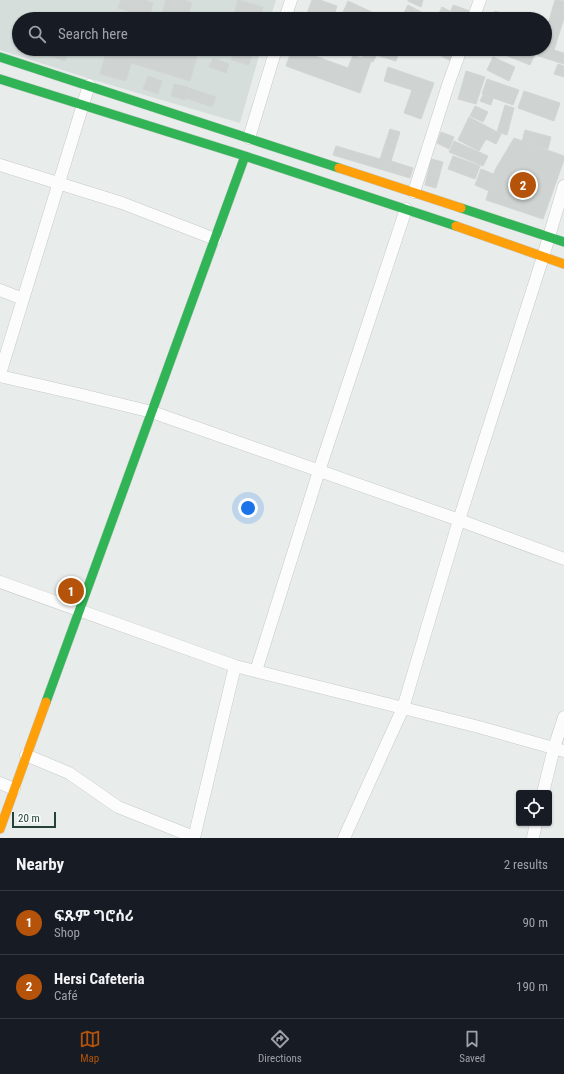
<!DOCTYPE html>
<meta charset="utf-8">
<style>
:root{--surface:#171b24;--page:#20242c;--text:#f1f3f6;--muted:#9ea1a6;--line:#363941;--accent:#b45309}
body{margin:0;font-family:"Roboto Condensed","Noto Sans Ethiopic",sans-serif;background:var(--page);color:var(--text)}
.controls{position:absolute;right:12px;bottom:12px;display:grid;overflow:hidden;border-radius:4px;box-shadow:0 1px 3px #0004}
.controls button{width:36px;height:36px;display:grid;place-items:center;padding:0;border:0;border-bottom:1px solid var(--line);background:var(--surface);color:var(--text);font:20px sans-serif}
.scale{position:absolute;left:12px;bottom:10px;width:44px;box-sizing:border-box;padding-left:4px;border:2px solid #24423a;border-top:0;font-size:11px;line-height:14px;white-space:nowrap;color:#24423a;-webkit-text-stroke:3px #f7fbf9;paint-order:stroke}
.you{position:absolute;left:248px;top:508px;width:14px;height:14px;margin:-10px;border:3px solid #fff;border-radius:50%;background:#1a73e8;box-shadow:0 0 0 6px #1a73e833}
.badge{display:grid;place-items:center;width:26px;height:26px;border-radius:50%;background:var(--accent);color:#fff;font-size:13px;font-weight:700}
.pin{position:absolute;translate:-50% -50%;border:2px solid #fff;box-shadow:0 1px 4px #0006}
.list{margin:0;padding:0;list-style:none}
h2{display:flex;justify-content:space-between;align-items:center;height:52px;margin:0;padding:0 16px;font-size:17px}
h2 small{font-size:13px;font-weight:400;color:var(--muted)}
.list li{display:grid;grid-template-columns:26px 1fr auto;gap:12px;align-items:center;box-sizing:border-box;height:64px;padding:0 16px;border-top:1px solid var(--line)}
.list b{display:block;font-size:15px;white-space:nowrap}
.list p{margin:0;font-size:13px;white-space:nowrap;color:var(--muted)}
.list em{font-size:13px;font-style:normal;color:var(--muted)}
.icon{flex:none;width:22px;height:22px;fill:none;stroke:currentColor;stroke-width:2;stroke-linecap:round;stroke-linejoin:round}
.map{position:relative;flex:none;width:564px;height:838px;overflow:hidden}
.search{position:absolute;background:var(--surface);box-shadow:0 1px 3px #0004;left:12px;right:12px;top:12px;height:44px;display:flex;align-items:center;gap:10px;box-sizing:border-box;padding:0 14px;border-radius:22px;color:var(--muted);font-size:15px}
.sheet{height:180px;background:var(--surface)}
nav{display:flex;justify-content:space-around;align-items:center;box-sizing:border-box;height:56px;border-top:1px solid var(--line);background:var(--surface);font-size:11px;color:var(--muted)}
nav a{display:grid;justify-items:center;gap:2px}
nav .on{color:var(--accent)}
.map>svg:first-child{display:block}
.built{fill:#d6dedb}
.building{fill:#cfd4d2;stroke:#d1d6d4}
.lines{fill:none;stroke-linecap:round;stroke-linejoin:round}
.street-casing{stroke:#c5cac8;stroke-width:13}
.fast-casing{stroke:#c3cbc8;stroke-width:10}
.slow-casing{stroke:#c3cbc8;stroke-width:10}
.street{stroke:#fcfcfc;stroke-width:12}
.fast{stroke:#30b455;stroke-width:9}
.slow{stroke:#ff9f0a;stroke-width:9}
</style>
<div class="map">
<svg width="564" height="838" viewBox="0 0 564 838">
<rect width="100%" height="100%" fill="#e8edeb"/>
<path class="built" d="M0,0H276L270,19H19V49H261L240,123L97,81L0,50Z"/>
<path class="building" d="M121,0H144L153,3L149,18L118,8Z
M166,0H183L192,3L187,19H160Z
M238,0L263,7L260,19H242L233,17Z
M312,0H320L337,6L333,19H305Z
M408,0H423L421,7L408,1Z
M555,0L564,1V18L554,50L564,53V64L538,56L540,49H545V34Z
M348,1L387,19H340Z
M408,5L425,14L423,19L401,18Z
M453,5L473,12L471,19H448Z
M442,7L450,11L446,19H436Z
M495,11L524,19H493Z
M37,14L53,19H35Z
M30,49H69L65,61Z
M107,49H199L190,81L131,63L126,81L100,74Z
M243,49H256L254,53Z
M292,49H296L348,68L353,55L371,61L360,93L286,66Z
M366,49H372L378,52L373,62L362,57Z
M381,49H390L399,52L396,61L379,56Z
M393,49H404L402,53Z
M428,49H457L451,61Z
M490,49H537L530,65Z
M234,50L252,55L249,65L231,60Z
M493,57L515,67L509,81L487,70Z
M213,58L229,64L226,73L209,67Z
M558,64L564,66V77L554,74Z
M388,67L434,83L421,119L404,113L412,90L384,81Z
M466,71L485,77L476,104L458,99Z
M148,76L162,81L158,94L143,89Z
M487,79L519,90L513,105L482,94Z
M174,84L188,87L185,100L171,96Z
M189,88L216,97L212,107L186,98Z
M524,91L560,103L554,121L518,108Z
M483,95L493,98L491,105L480,101Z
M505,105L514,108L507,135L497,132Z
M475,106L488,112L483,122L470,116Z
M469,117L501,134L496,144L486,139L479,151L458,140Z
M390,129L400,132L391,161L413,168L410,178L333,155L336,146L380,159Z
M525,130L551,137L548,149L522,142Z
M441,132L454,137L449,149L437,143Z
M514,138L564,156V160L543,219L486,200L495,170Z
M454,141L488,156L483,166L449,152Z
M453,156L480,166L475,179L448,169Z
M431,159L443,162L436,188L425,185Z
M481,169L496,175L489,191L475,185Z"/>
<g class="lines">
<g class="street-casing">
<path id="street" d="M285,19L291,0
M473,19L480,0
M249,138L276,49
M0,165L122,203L215,239
M414,192L449,82L461,49
M0,290L23,299
M0,374L89,85
M0,376L78,394L152,412L459,520L564,559
M0,582L235,666L479,727L564,751
M256,671L319,471L406,209
M26,755L69,773L118,807L194,837
M0,783L14,789
M543,793L554,748L564,717
M194,838L235,666
M344,838L403,708L459,520L543,257L564,186
M533,838L536,823"/>
</g>
<g class="fast-casing">
<path id="fast" d="M0,57L339,168
M0,79L245,156L456,226
M461,208L564,242
M46,702L245,156"/>
</g>
<g class="slow-casing">
<path id="slow" d="M339,168L461,208
M456,226L564,264
M0,829L46,702"/>
</g>
<use href="#street" class="street"/>
<use href="#fast" class="fast"/>
<use href="#slow" class="slow"/>
</g>
</svg>
<div class="controls">
<button><svg class="icon" aria-label="locate" viewBox="0 0 24 24"><circle cx="12" cy="12" r="6"/><path d="M12 2v4M12 18v4M2 12h4M18 12h4"/></svg></button>
</div>
<div class="scale">20 m</div>
<div class="you"></div>
<div class="pin badge" style="left:71px;top:591px">1</div>
<div class="pin badge" style="left:523px;top:185px">2</div>
<div class="search"><svg class="icon" aria-label="search" viewBox="0 0 24 24"><circle cx="10" cy="10" r="6"/><path d="M15 15l6 6"/></svg>Search here</div>
</div>
<section class="sheet">
<h2>Nearby<small>2 results</small></h2>
<ul class="list">
<li><span class="badge">1</span><div><b>ፍጹም ግሮሰሪ</b><p>Shop</p></div><em>90 m</em></li>
<li><span class="badge">2</span><div><b>Hersi Cafeteria</b><p>Café</p></div><em>190 m</em></li>
</ul>
</section>
<nav>
<a class="on"><svg class="icon" aria-label="map" viewBox="0 0 24 24"><path d="M3 6l6-2 6 2 6-2v14l-6 2-6-2-6 2zM9 4v14M15 6v14"/></svg>Map</a>
<a><svg class="icon" aria-label="directions" viewBox="0 0 24 24"><path d="M12 3l9 9-9 9-9-9zM9 14v-3h6M13 9l2 2-2 2"/></svg>Directions</a>
<a><svg class="icon" aria-label="saved" viewBox="0 0 24 24"><path d="M7 4h10v16l-5-4-5 4z"/></svg>Saved</a>
</nav>
